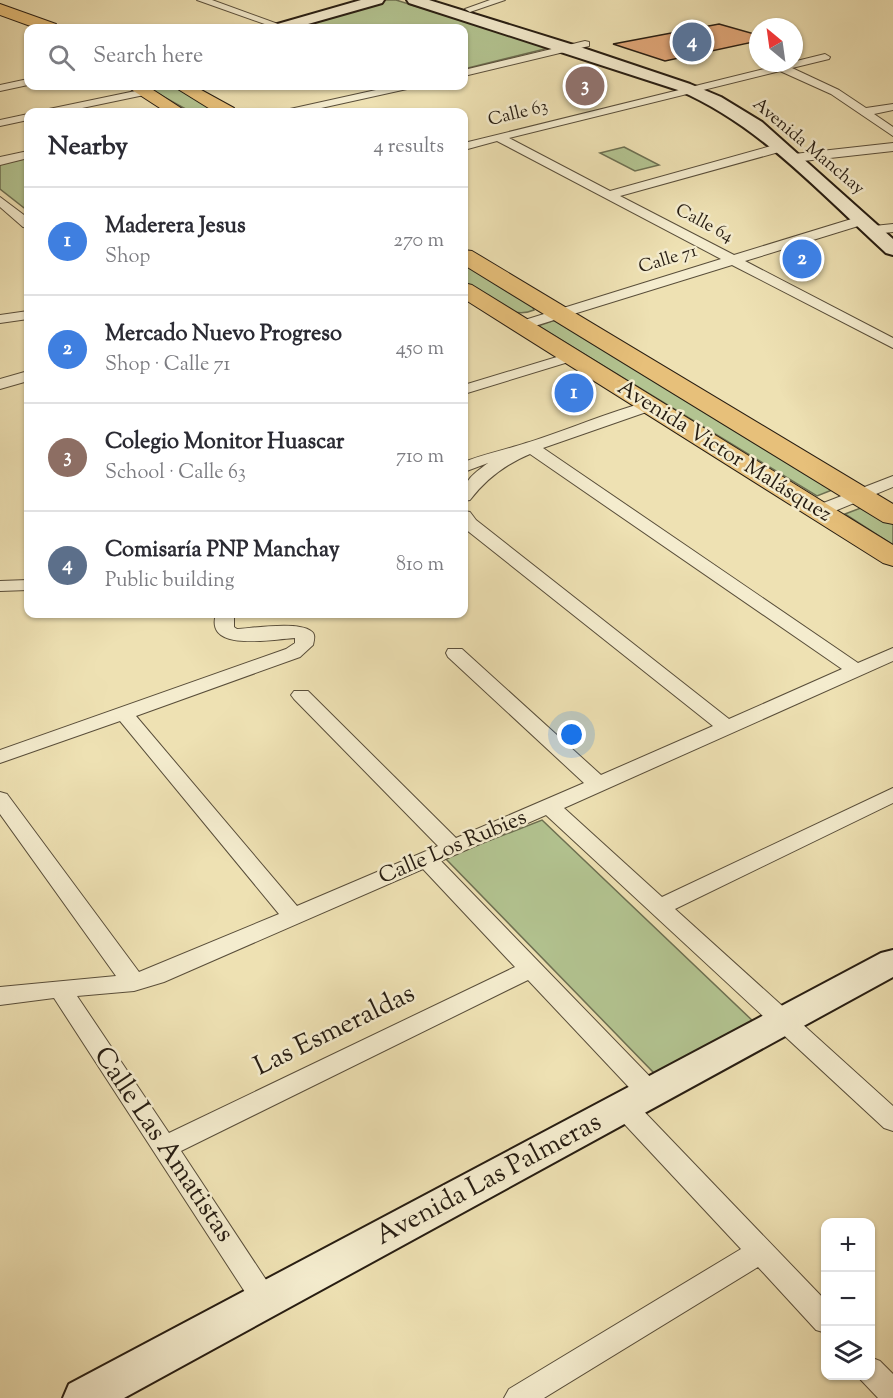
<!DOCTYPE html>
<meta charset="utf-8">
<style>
:root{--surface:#fff;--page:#f7f7f7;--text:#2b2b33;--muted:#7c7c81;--line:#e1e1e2;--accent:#8f2418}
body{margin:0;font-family:"Sorts Mill Goudy",serif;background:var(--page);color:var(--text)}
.controls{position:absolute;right:18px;bottom:18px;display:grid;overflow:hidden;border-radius:12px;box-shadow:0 2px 4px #0004}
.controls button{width:54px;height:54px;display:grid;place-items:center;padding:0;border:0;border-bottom:2px solid var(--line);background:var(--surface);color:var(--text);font:30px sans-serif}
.compass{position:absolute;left:749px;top:18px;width:54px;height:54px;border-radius:50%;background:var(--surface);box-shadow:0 2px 4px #0004;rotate:331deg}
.you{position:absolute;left:572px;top:735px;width:21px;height:21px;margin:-15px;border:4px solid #fff;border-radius:50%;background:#1a73e8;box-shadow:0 0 0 9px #1a73e833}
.badge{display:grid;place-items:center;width:39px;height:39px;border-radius:50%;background:var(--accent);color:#fff;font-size:20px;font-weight:700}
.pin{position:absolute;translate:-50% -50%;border:3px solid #fff;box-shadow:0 2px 6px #0006}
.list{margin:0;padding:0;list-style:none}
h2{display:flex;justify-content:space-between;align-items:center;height:78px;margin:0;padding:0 24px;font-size:26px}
h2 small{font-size:20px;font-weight:400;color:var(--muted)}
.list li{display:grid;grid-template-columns:39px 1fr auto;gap:18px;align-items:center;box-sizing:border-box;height:108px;padding:0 24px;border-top:2px solid var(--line)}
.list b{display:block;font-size:22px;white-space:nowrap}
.list p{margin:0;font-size:20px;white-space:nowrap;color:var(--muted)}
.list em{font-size:20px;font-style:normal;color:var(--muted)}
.icon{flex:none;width:33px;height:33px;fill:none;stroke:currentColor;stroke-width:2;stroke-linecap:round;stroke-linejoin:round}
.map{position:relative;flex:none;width:893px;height:1398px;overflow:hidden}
.search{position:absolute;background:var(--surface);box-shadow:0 2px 4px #0004;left:24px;top:24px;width:444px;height:66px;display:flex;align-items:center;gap:15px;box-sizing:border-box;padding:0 21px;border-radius:12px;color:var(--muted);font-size:22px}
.panel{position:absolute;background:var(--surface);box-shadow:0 2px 4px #0004;left:24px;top:108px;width:444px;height:510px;border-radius:12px}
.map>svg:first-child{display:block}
.green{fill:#b3c491;stroke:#6d7052;stroke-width:1.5}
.building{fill:#e2a87a;stroke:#271d12;stroke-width:1.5}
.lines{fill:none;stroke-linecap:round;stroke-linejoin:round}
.street-casing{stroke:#594e3a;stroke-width:2}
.secondary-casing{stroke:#271d12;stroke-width:4}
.primary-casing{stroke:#271d12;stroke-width:2}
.street{fill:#f4ecce;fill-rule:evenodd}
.secondary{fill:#f4ecce;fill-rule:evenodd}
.primary{fill:#e7c07a;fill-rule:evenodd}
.labels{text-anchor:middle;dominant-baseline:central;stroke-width:5;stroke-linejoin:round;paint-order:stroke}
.far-street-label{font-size:18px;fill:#271d12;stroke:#f4ecce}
.street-label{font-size:22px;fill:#271d12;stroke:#f4ecce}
.near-street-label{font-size:27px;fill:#271d12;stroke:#f4ecce}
</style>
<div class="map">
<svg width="893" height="1398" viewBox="0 0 893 1398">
<rect width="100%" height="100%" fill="#eee1b3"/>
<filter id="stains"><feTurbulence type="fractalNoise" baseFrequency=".00333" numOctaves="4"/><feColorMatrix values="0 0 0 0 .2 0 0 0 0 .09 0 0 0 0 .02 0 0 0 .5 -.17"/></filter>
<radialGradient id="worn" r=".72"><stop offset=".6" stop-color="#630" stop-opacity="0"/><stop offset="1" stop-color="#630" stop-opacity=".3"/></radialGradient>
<path class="green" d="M386,0H396L549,48L464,69V28H290Z
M144,86H173L220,112H191Z
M624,147L659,165L635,171L600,153Z
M28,158V211L0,189V164Z
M464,262L532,305L534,310C509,321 483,296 464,283Z
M558,319L837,488L817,496L538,326Z
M866,506L893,523V545L845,514Z
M542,820L756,1024L655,1074L445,858Z"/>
<path class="building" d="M719,24L758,35V41L665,61L613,44Z"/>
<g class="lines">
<g class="street-casing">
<path id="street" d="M197,0H212L289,28H276Z
M490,0H505L470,12L465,9Z
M585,41L589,42V46L464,76V70Z
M825,54L830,57L829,59L792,68L839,90L866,108L893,104V110L874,114L893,127V136L831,94L780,71L509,138L610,191L778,144H786V150L620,196L734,255L858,217H868L869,220L868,223L745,261L893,338V348L732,265L525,329H515L513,326L515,323L721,259L497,141L464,150V143Z
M28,79V85L0,91V85Z
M394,86H413L407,89L303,112H284L290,109Z
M145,89L151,92L149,94L63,112H43L49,109Z
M28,114V120L0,126V120Z
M893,143V151L794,162L788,158L794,154Z
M28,151V158L0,165V157Z
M0,197L28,218V228L23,227L0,207Z
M893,224V232L874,234L867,230L874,226Z
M28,311V319L0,323V315Z
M570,353L575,354L577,357L575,360L464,394V385Z
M28,371V381L0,389V379Z
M650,401L655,403L658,406L655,409L543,448L858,663L893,648V661L564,808L662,897L893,788V803L675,909L893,1106V1131L884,1128L546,815L441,861L659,1086L662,1093L659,1100L650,1103L641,1100L528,980L181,1151L280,1301L276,1309L266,1313L256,1309L54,998L0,1005V987L116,976L0,814V792L7,794L139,972L279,914L120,721L0,763V750L286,649L295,643V638C273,639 204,653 216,614H234V627L237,629C254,628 298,621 311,631C316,634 314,640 313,645L300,657L136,716L297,906L438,846L294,699L291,695L294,691H308L456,838L584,783L448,657L446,653L448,649H462L601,775L713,726L464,528V511L470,512L476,520L729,719L842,669L530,454C506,464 486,479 470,500L464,501C464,479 471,476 488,463L464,472V462C484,454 505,450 526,443C568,430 608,412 650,401ZM423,869L515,967L169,1133L77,996L134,991L164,982Z
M893,476V487L825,515H813L811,511L813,507Z
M28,580V590L0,591V581Z
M624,1097L633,1100L826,1301V1333L816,1330L758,1267L544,1398H504L509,1389L741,1249L615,1114L611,1107L615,1100Z
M870,1357L880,1361L893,1374V1398H878L860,1379L858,1376H870Z"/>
</g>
<g class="secondary-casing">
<path id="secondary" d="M361,0H384L382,3L294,28H272L274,25Z
M407,0H429L580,47L690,84L721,97L762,122L893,239V255L886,253C821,194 760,125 678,90L409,3Z
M893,950V977L124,1398H63L69,1384L881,953Z"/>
</g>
<g class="primary-casing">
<path id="primary" d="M0,4L56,24L58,28H36L0,15Z
M126,86H147L187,112H166Z
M173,86H194L234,108L236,112H215Z
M464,250L472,251L893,504V524L883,522L464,265Z
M464,283L472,285L893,545V566L883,563L464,299Z"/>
</g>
<use href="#street" class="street"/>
<use href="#secondary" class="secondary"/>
<use href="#primary" class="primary"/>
</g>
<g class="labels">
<g class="far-street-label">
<text transform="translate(518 114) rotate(-14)">Calle 63</text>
<text transform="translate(808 147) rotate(40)">Avenida Manchay</text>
<text transform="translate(704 224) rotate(28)">Calle 64</text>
<text transform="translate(668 260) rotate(-17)">Calle 71</text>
</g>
<g class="street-label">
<text transform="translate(724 452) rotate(32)">Avenida Victor Malásquez</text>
<text transform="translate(453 848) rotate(-23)">Calle Los Rubies</text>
</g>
<g class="near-street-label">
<text transform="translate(335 1031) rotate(-26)">Las Esmeraldas</text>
<text transform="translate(163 1145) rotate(56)">Calle Las Amatistas</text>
<text transform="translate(489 1180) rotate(-28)">Avenida Las Palmeras</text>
</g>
</g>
<rect width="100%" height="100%" filter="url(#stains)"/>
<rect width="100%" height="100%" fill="url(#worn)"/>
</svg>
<div class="controls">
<button>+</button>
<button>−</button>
<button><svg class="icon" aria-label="layers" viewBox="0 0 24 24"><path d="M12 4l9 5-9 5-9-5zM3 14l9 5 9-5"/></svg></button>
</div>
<svg class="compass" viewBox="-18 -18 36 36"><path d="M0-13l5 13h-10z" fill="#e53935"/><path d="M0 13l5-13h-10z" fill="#7c7c81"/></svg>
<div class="you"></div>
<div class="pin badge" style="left:574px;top:393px;background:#3f7fe0">1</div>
<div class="pin badge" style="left:802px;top:259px;background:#3f7fe0">2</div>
<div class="pin badge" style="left:585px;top:86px;background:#8d6e63">3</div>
<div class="pin badge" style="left:692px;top:42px;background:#5c6f8a">4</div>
<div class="search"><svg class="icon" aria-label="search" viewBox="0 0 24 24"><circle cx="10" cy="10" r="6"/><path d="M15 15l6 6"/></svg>Search here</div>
<section class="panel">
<h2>Nearby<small>4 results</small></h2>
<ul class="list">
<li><span class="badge" style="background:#3f7fe0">1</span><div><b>Maderera Jesus</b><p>Shop</p></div><em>270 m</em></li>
<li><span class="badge" style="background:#3f7fe0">2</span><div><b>Mercado Nuevo Progreso</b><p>Shop · Calle 71</p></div><em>450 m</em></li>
<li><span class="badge" style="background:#8d6e63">3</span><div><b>Colegio Monitor Huascar</b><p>School · Calle 63</p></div><em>710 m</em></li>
<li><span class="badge" style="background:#5c6f8a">4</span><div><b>Comisaría PNP Manchay</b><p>Public building</p></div><em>810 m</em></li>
</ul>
</section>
</div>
